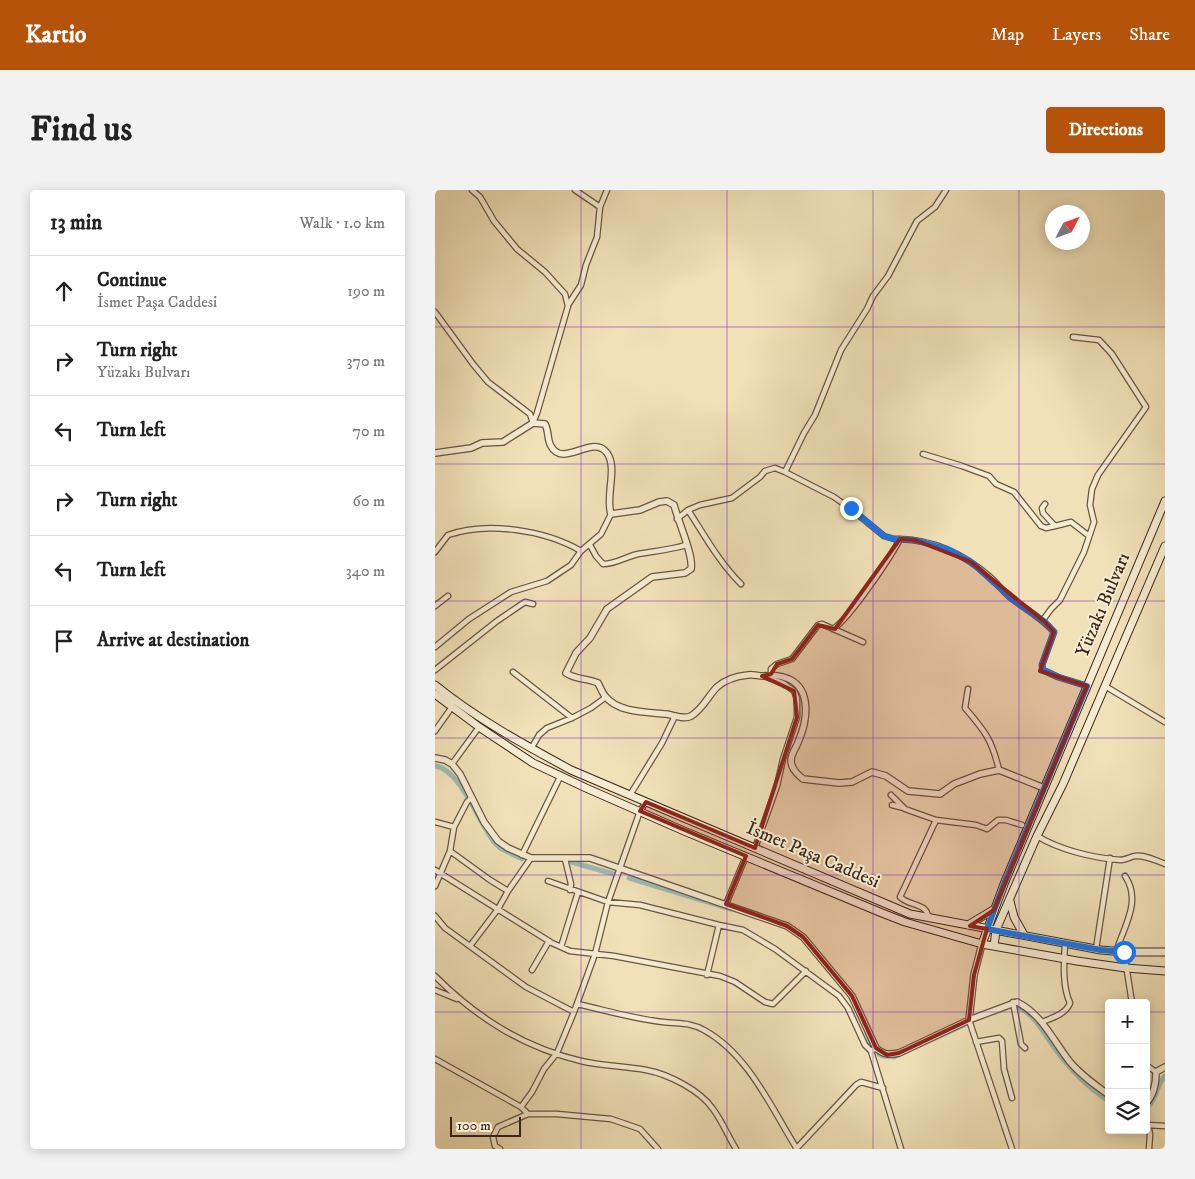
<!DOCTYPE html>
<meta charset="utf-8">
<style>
:root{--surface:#fff;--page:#f2f2f2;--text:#222;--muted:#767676;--line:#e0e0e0;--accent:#b45309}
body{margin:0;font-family:"IM FELL DW Pica",serif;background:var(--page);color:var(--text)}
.controls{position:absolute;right:15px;bottom:15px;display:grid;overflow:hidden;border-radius:5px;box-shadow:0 2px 12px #0003}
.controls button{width:45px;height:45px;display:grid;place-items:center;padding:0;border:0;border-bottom:1px solid var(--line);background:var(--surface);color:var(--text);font:25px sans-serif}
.compass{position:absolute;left:610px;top:15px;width:45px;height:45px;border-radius:50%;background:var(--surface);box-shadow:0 2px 12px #0003;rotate:49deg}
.scale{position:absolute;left:15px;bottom:12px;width:71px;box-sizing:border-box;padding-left:5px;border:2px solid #3a261c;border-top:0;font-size:14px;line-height:18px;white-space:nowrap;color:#3a261c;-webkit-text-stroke:4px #f6ecd1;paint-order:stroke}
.stop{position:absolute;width:15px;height:15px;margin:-11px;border:4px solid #1a73e8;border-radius:50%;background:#fff}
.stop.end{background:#1a73e8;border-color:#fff;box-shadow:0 1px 5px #0008}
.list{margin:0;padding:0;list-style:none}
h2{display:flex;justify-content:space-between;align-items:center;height:65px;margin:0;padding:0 20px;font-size:21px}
h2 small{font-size:16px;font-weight:400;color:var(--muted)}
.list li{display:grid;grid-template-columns:32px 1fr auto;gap:15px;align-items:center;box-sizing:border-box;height:70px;padding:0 20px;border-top:1px solid var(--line)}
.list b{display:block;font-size:19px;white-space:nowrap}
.list p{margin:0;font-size:16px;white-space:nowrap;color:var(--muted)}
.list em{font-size:16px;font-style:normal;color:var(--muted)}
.icon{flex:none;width:28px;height:28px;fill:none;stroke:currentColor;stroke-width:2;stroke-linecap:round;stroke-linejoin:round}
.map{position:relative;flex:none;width:730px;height:959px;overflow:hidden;border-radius:5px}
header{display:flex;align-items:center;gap:30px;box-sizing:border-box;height:70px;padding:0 25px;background:var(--accent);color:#fff}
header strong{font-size:24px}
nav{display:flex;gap:28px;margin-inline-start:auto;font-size:18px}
.intro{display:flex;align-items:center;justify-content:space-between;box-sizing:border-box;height:120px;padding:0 30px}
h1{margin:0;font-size:35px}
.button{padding:12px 22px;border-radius:5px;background:var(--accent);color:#fff;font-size:18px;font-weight:700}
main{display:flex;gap:30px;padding:0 30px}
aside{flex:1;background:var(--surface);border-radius:5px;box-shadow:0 2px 12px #0003}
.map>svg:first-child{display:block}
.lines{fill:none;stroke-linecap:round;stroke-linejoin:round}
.canal{stroke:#9cbcb4;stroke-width:5}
.minor-casing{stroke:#685543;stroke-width:7}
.tertiary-casing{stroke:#685543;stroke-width:8}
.secondary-casing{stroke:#3a261c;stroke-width:9}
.minor{stroke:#f6ecd1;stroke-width:4.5}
.tertiary{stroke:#f6ecd1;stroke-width:5.5}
.secondary{stroke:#f6ecd1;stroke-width:7}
.route{stroke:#1a73e8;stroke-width:6}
.marked{fill:#8f2418;fill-opacity:0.2;stroke:#8f2418;stroke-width:4;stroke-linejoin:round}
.grid{fill:none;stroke:#7b2cbf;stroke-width:1;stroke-opacity:0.55}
.labels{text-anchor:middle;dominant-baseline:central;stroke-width:4;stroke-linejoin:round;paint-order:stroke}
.street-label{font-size:19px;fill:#3a261c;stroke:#f6ecd1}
</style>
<header>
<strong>Kartio</strong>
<nav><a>Map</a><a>Layers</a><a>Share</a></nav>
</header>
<div class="intro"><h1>Find us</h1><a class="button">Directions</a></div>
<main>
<aside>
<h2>13 min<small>Walk · 1.0 km</small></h2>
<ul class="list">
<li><svg class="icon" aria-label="ahead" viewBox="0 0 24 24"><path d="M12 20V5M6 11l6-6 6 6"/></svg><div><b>Continue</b><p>İsmet Paşa Caddesi</p></div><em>190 m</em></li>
<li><svg class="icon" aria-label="right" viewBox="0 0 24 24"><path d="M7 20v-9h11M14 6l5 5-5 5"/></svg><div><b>Turn right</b><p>Yüzakı Bulvarı</p></div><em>370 m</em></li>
<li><svg class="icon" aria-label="left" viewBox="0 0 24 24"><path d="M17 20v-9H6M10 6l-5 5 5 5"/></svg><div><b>Turn left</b></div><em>70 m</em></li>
<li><svg class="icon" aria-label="right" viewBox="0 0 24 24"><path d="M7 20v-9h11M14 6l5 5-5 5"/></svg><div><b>Turn right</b></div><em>60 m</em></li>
<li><svg class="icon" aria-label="left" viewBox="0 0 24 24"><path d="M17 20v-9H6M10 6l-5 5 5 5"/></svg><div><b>Turn left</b></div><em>340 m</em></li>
<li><svg class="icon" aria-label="arrive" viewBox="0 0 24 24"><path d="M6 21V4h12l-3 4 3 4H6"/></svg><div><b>Arrive at destination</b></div></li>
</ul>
</aside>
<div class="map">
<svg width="730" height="959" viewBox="0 0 730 959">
<rect width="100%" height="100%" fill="#f1e1b8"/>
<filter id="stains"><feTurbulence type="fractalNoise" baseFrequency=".004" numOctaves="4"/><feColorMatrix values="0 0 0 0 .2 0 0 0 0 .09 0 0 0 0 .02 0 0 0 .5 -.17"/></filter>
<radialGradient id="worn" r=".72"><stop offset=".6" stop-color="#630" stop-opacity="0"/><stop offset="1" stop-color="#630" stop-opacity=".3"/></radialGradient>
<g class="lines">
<path class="canal" d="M0,576C25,579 44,633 59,652L65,658L87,669
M133,671L182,685
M194,688L296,719
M584,817C601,826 610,846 621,860C636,880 653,898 674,911
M432,843L436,855
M444,864L447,866L459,867L529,835
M711,918C722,910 721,895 730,886"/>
<g class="minor-casing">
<path id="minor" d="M37,0L45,7L59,31L82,59L110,82L130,104L133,116L102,223L98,233
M140,0L165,17
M133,115L146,95L151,75L162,47L165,17L172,0
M0,122L38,174L53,192L95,224L98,233
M488,264L527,276L554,286L561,294L579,302L606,336L611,338L620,336
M350,282L399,307L416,319L449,346L459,349H465
M610,314L607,318L608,323L620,336L636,332L654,346
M253,320C270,346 284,372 306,394
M242,329L253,320L265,315L297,308L325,287L330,281L340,278L350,282L369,243L380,225L406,160L432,119L438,106L453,86L482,31L500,17L511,0
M155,355L161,366L168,374C181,374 190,367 203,364C219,361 235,360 251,355
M0,362L13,345C52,331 110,340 146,361
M0,416L13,406
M608,430L616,419L625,410L649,362L659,332L655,315L657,299L663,285L711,217L677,164L664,150L638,147
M398,439C415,428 455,368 465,349C499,350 530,365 555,387C563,394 569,403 577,409C592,420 607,428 619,442L607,475L608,480L623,487L652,496
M0,457L34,429L76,402L112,391L136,375L146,361L166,344L176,324
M0,480L62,431L90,412L98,414
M78,482L137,528
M336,484V479L342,474L357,469L383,435L387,434L428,452
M670,496L730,532
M533,499L530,518C550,541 557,550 564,580
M0,541L17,517
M96,559L104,545L112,538L137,528L156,518L171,507
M17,574L44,537
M195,605L227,553L240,526
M456,605L470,619L501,630L465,707C474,716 492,713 493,727
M457,615L469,618
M501,630L541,635L552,639L563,630H571L587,635
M0,632L19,637L32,612L36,608
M602,646C625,660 658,668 685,670C690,670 695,667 700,666C710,665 721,670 730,674
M320,658L342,596L348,569L362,527V508L359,501L348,493L331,487
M15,661L55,690L73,701
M87,665L126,585
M130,669L136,694L135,700
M0,680L117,753L135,761L179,766L285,786L300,792L330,812L338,814L371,781
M113,691L173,712L205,715L284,735L308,740L340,759L404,806L413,818L430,855L436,861L441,858
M0,696L15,661L19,637
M291,714L311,666
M0,726L10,738L91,797L139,822
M35,756L63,719L73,701L96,668
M126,757L143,702
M661,759L675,668
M681,762C689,736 707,711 690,686
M689,762L697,813
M97,780L114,751
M272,785L284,735
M0,786C42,828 88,857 146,871C167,876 189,876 211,880C233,884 265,900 278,919C287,931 293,946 301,959
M0,800L22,809
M578,812L586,854L590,858
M142,814C170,820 199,829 228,832C243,834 255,832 269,840C313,864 336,917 362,959
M534,830L577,959
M607,832C617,828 631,824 635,813C627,796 629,772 630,753
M541,852L564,848L567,851L569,879L577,908
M436,861L466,959
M0,869L86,917L93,924
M711,875L721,882
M86,917L97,902L109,879L122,863L139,822L160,764L173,712L205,621L211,612
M712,935L730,936
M713,936L715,944L714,959
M65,959L60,956L58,947L63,937L93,924H122L176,929L205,939L223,959
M361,959L421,895L426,892L448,898"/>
</g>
<g class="tertiary-casing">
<path id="tertiary" d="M0,263L36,258L47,253L68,252L98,233L110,234C114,241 112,250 116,256C128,279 158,243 172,263C183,278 170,306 176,324L205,320L224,312L232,311L239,315C243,331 259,366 256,379L250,383L217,387L172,419L155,448L141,463L131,483C141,490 152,488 163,493C165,497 167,502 170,506C183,523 212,522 231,524C239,525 249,530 256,526C268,519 273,506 282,497C290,490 302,486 313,485C318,484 323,486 328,486C338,485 344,485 354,489C377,500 372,531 364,550C362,557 356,563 356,571C356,578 363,585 368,589L404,593L417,592L437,582L451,586L473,601L505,604L519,594L545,584L564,580L609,598
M0,568L10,570L17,574L25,584L49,632L63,651L73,658L96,668H155L352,736L368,747L417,806L441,858C449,865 454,865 464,863L534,830L582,812C608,825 618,851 635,872C646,885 660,895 674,905
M534,830L539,785L547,754
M711,913C719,905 721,893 721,882L730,877"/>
</g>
<g class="secondary-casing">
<path id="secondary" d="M0,495C42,529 88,554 136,580L475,724L666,760L689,762H730
M0,504L44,537L98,573L151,598L249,641L447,723L470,732L547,754L642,771L691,778L730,781
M575,711L579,727L589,745
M533,735L558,720
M547,754L569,694L730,311
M559,756L561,740L602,646L628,594L730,356"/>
</g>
<use href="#minor" class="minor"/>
<use href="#tertiary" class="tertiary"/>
<use href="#secondary" class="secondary"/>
</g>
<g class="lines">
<path class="route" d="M416,318L449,346L459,349L480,350L514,360L536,372L576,408L610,432L619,442L607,475L608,480L623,487L652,496L569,694L552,739L666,760L689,762"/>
</g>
<path class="marked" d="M465,349L480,350L536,372L610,432L619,442L605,481L652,496L559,720L535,736L552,739L539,785L534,830L464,863L452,865L441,858L417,806L368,747L352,736L291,714L311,666L205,621L211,612L320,658L362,527L359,501L327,486L336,484L342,474L357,469L383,435L400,439Z"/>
<path class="grid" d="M146,0V959M292,0V959M438,0V959M584,0V959M0,137H730M0,274H730M0,411H730M0,548H730M0,685H730M0,822H674M711,822H730"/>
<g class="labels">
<g class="street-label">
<text transform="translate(668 415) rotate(-67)">Yüzakı Bulvarı</text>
<text transform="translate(378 665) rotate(23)">İsmet Paşa Caddesi</text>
</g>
</g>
<rect width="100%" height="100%" filter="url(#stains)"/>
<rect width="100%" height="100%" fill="url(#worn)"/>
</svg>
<div class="controls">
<button>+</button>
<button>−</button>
<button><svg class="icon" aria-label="layers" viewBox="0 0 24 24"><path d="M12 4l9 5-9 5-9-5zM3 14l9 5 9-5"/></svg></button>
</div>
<svg class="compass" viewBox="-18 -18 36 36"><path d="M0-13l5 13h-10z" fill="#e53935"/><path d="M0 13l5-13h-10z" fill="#767676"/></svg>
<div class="scale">100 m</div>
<div class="stop" style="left:689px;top:762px"></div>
<div class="stop end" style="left:416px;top:318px"></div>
</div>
</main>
